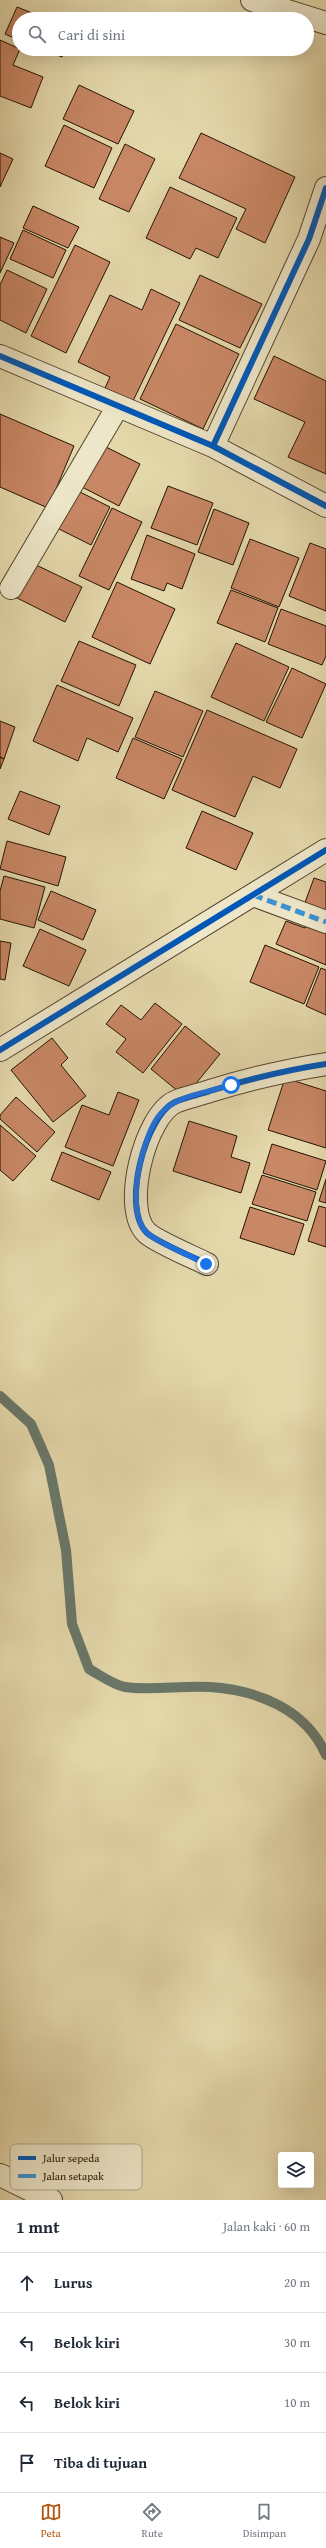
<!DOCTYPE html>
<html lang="id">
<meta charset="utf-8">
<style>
:root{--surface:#fff;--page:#f2f2f3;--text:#1f2937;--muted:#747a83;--line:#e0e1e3;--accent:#b45309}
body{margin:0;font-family:"Gentium Book Plus",serif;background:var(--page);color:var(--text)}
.controls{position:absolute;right:12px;bottom:12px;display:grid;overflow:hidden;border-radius:4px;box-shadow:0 4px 16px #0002}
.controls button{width:36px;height:36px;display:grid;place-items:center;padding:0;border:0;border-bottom:1px solid var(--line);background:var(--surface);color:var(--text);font:20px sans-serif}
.stop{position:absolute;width:12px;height:12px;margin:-9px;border:3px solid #1a73e8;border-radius:50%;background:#fff}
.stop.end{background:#1a73e8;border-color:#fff;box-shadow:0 1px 4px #0008}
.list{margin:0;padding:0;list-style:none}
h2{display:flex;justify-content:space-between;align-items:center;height:52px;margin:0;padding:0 16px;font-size:17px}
h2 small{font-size:13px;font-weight:400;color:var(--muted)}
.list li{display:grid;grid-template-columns:26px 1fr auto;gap:12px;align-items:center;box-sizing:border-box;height:60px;padding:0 16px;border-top:1px solid var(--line)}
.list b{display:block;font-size:15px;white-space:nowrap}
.list em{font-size:13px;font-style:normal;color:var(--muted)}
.icon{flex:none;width:22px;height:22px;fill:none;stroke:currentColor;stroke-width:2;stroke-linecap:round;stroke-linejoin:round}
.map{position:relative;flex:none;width:326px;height:2200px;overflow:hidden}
.search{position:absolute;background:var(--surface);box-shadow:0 4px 16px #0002;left:12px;right:12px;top:12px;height:44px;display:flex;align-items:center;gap:10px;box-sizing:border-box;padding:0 14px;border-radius:22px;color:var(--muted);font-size:15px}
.sheet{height:292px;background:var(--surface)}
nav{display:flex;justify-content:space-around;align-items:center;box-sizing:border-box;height:56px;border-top:1px solid var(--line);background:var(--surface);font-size:11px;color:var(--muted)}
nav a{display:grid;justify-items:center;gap:2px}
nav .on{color:var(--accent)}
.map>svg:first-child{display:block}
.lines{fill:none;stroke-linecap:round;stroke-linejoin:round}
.stream{stroke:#69776a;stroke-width:10}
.building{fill:#c88765;stroke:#251303}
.street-casing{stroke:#55442d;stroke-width:24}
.street{stroke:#ede6c8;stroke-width:22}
.quiet{stroke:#3b92d1;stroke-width:5;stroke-dasharray:10 5;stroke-linecap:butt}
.cycleway-casing{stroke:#ede6c8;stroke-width:8}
.cycleway{stroke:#0057b8;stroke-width:6}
.route{stroke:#1a73e8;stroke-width:5}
.key{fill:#ede6c8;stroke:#b1a78d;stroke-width:1}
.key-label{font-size:11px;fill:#251303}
</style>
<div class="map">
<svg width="326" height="2200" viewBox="0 0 326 2200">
<rect width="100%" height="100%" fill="#e4d8ab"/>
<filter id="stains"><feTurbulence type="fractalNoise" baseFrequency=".005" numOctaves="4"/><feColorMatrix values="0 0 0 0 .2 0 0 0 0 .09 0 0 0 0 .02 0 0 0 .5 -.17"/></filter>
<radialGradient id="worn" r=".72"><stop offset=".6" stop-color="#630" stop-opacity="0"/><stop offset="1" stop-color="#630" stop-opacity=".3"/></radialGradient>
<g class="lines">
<path class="stream" d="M0,1396L31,1424L49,1465L66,1550L72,1624L89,1669C100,1675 113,1685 125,1687C152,1691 182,1685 210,1687C257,1690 306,1709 326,1755"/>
</g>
<path class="building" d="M17,7L47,19H19V40L5,34Z
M0,40L20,49L13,65L43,77L31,108L0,96Z
M42,49H65L62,57Z
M79,85L134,111L118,144L63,119Z
M64,125L112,148L94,188L45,166Z
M201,133L295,177L265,243L236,229L246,209L179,178Z
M125,144L155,159L129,212L99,199Z
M0,153L13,159L0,187Z
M170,187L237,218L218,258L196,248L190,259L146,238Z
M33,206L79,227L68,248L23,228Z
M23,230L66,250L53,278L10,259Z
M0,237L14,243L0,273Z
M75,245L110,262L66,353L31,336Z
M7,270L47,289L26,333L0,320V285Z
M200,275L262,304L240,348L179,320Z
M151,289L180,303L133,401L105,388L110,377L78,362L110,295L142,310Z
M176,324L239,354L203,429L140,399Z
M274,356L326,381V474L288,457L305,422L254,399Z
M0,414L74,446L48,508L0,487Z
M98,443L140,464L119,506L78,485Z
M168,486L213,503L197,545L151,528Z
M74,489L110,507L91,545L55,527Z
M112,508L142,522L109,590L79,576Z
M214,509L249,523L233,565L198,552Z
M147,535L195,554L182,589L167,583L164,591L131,579Z
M250,539L299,558L279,607L231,588Z
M310,543L326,549V611L289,596Z
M32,563L82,587L65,622L15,597Z
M117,582L175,609L150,664L92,637Z
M231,590L278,608L265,642L217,623Z
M281,609L326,626V656L322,665L268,644Z
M79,641L136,665L119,706L61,681Z
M236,643L289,667L264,721L211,697Z
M292,668L326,684L302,738L266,722Z
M57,685L133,718L118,752L87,738L78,761L33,741Z
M155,691L203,711L183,757L135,737Z
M207,710L297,749L280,788L253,776L235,817L172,790Z
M0,721L15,727L4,759L0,757Z
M133,738L182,759L164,799L116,778Z
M0,757L4,759L0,769Z
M20,791L60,806L49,835L8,819Z
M202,811L253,833L236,870L186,848Z
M7,841L66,857L58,886L0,869Z
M4,876L45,887L34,928L0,919V891Z
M314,878L326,882V916L303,908Z
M51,891L96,910L83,940L38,920Z
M310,917L326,923V965L276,944L286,921L305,928Z
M40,929L86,950L69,986L23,966Z
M0,941L11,943L5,980L0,979Z
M265,945L319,967L304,1004L250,982Z
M321,968L326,970V1015L306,1006Z
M155,1003L182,1024L143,1073L116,1052L126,1039L106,1024L121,1005L141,1020Z
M185,1026L220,1054L185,1097L151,1069Z
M52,1038L68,1058L61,1065L86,1096L53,1122L11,1070Z
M285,1078L326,1091V1148L268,1130Z
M118,1092L139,1100L113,1166L65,1147L82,1105L109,1115Z
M16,1097L55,1132L37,1152L0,1119V1115Z
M189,1121L237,1136L231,1157L250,1163L241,1193L173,1171Z
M0,1125L36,1156L13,1181L0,1170Z
M272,1144L326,1161L317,1190L263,1173Z
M62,1152L111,1172L99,1200L51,1180Z
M262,1175L316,1192L307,1221L252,1204Z
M326,1179V1203L319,1201Z
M319,1206L326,1208V1247L308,1241Z
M250,1207L304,1224L294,1255L240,1238Z"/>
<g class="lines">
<g class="street-casing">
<path id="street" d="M252,0L326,23
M0,356L213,446L326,506
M213,446L309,239L326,188
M11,588L118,406
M253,895L326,922
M0,1050L326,850
M207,1264C193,1257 157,1242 147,1233C121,1209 145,1116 175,1102C186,1097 199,1095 210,1091C249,1079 287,1070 326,1064
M0,2175L51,2200"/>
</g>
<use href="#street" class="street"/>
<path class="quiet" d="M253,895L326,922"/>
<g class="cycleway-casing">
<path id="cycleway" d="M0,356L213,446L326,506
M213,446L309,239L326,188
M0,1050L326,850
M207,1264C193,1257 157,1242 147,1233C121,1209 145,1116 175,1102C186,1097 199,1095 210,1091C249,1079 287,1070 326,1064"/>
</g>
<use href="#cycleway" class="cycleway"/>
</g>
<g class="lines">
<path class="route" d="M206,1264C193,1257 157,1242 147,1233C124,1213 142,1133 161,1113C177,1095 209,1092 231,1085"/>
</g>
<rect x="10" y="2144" width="132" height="46" rx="6" class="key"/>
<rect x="18" y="2156" width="18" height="4" fill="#0057b8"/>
<rect x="18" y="2174" width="18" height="4" fill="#3b92d1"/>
<g class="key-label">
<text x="43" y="2162">Jalur sepeda</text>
<text x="43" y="2180">Jalan setapak</text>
</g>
<rect width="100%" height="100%" filter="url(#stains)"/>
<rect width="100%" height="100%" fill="url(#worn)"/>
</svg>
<div class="controls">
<button><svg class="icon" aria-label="layers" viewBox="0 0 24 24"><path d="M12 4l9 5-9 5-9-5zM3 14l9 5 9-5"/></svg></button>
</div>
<div class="stop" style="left:231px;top:1085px"></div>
<div class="stop end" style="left:206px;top:1264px"></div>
<div class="search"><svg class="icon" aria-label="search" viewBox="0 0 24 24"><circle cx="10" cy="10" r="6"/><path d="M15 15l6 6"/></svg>Cari di sini</div>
</div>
<section class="sheet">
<h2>1 mnt<small>Jalan kaki · 60 m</small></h2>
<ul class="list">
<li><svg class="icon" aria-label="ahead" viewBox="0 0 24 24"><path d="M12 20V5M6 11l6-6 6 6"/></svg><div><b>Lurus</b></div><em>20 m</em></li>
<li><svg class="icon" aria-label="left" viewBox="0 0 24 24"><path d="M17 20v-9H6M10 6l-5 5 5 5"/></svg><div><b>Belok kiri</b></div><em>30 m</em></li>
<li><svg class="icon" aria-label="left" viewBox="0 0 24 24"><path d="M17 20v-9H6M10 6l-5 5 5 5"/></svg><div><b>Belok kiri</b></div><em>10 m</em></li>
<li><svg class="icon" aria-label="arrive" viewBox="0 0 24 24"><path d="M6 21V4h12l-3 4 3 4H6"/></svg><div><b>Tiba di tujuan</b></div></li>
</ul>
</section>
<nav>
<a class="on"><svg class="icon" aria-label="map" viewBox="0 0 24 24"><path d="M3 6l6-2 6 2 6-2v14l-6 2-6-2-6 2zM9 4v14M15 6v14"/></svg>Peta</a>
<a><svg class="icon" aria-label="directions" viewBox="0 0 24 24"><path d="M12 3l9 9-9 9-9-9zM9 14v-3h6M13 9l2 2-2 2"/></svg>Rute</a>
<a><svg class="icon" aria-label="saved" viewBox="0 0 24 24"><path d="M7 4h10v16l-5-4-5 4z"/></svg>Disimpan</a>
</nav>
